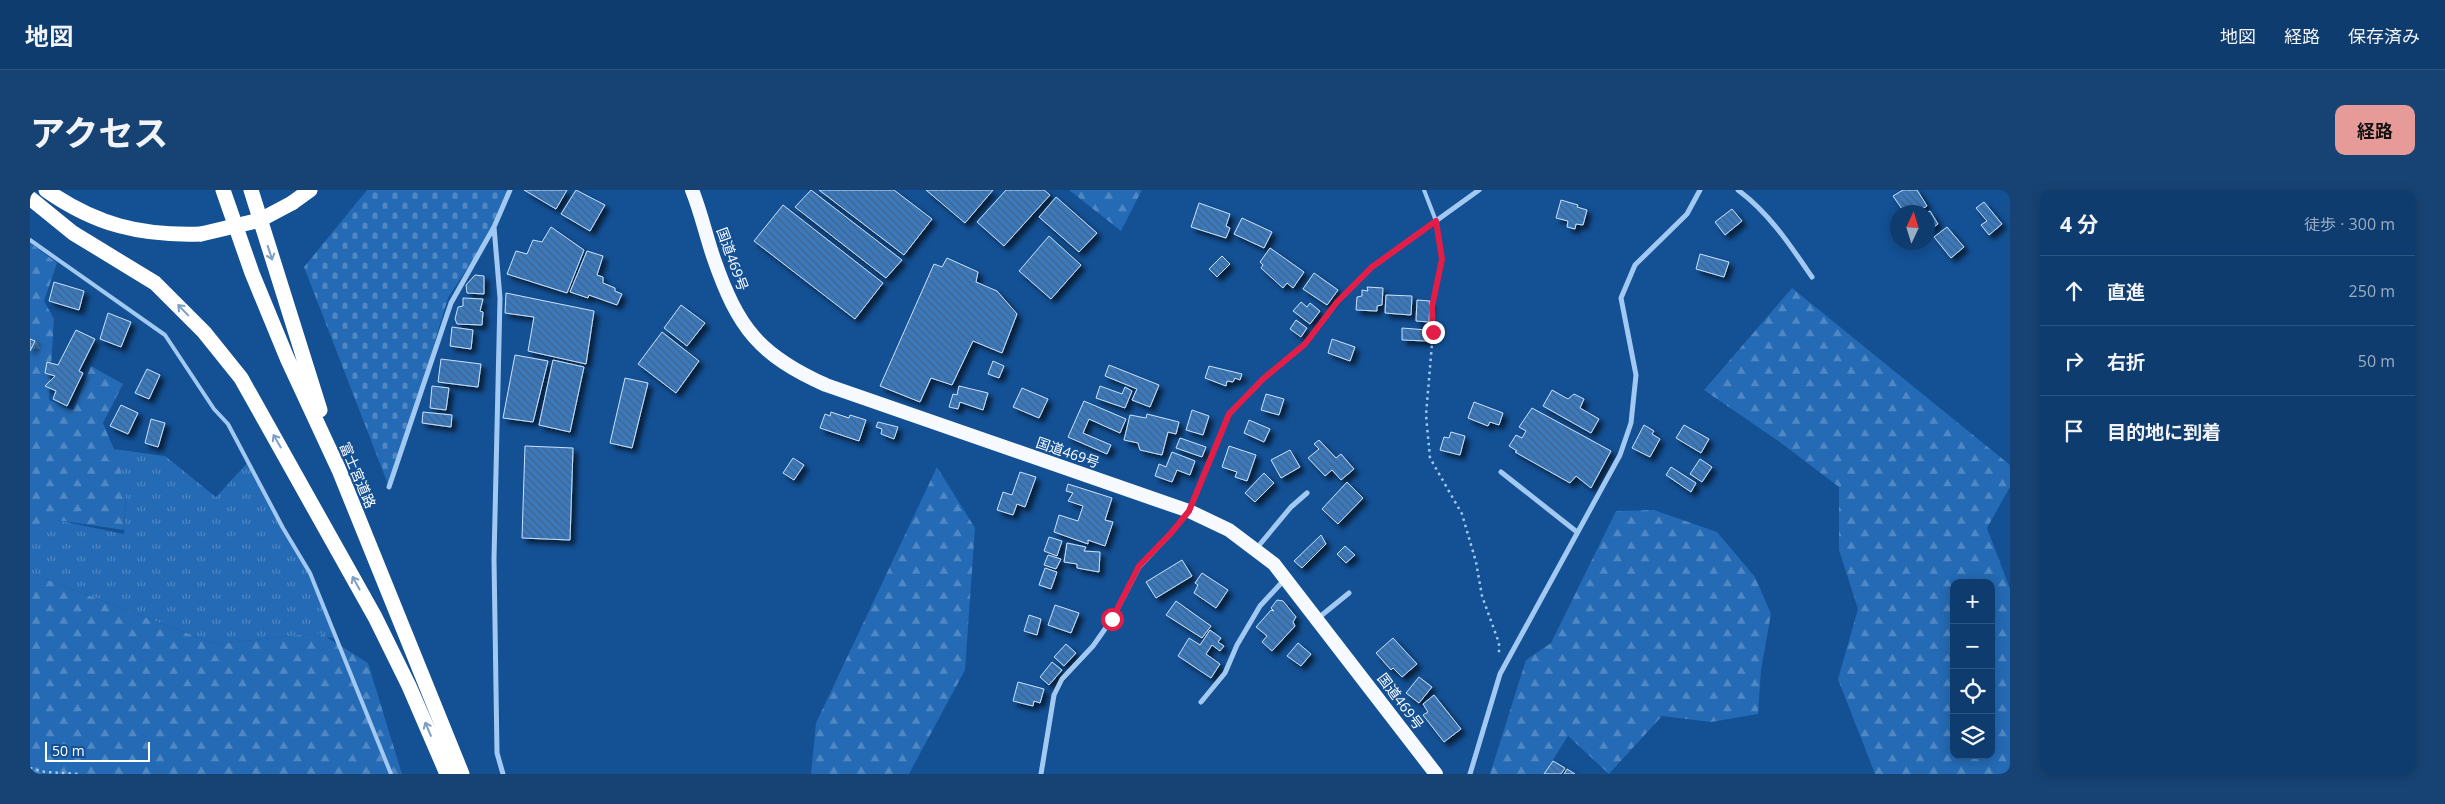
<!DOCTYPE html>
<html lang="ja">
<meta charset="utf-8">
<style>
:root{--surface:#0e3c6f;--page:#174374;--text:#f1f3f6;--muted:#9badc3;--line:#2e5682;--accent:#e69b98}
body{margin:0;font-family:"Open Sans","Noto Sans JP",sans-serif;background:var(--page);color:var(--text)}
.controls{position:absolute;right:15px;bottom:15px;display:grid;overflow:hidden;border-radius:10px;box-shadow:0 2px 12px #0003}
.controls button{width:45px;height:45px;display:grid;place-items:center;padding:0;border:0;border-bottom:1px solid var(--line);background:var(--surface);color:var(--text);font:25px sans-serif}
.compass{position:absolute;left:1860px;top:15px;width:45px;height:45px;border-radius:50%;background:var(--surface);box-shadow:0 2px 12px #0003;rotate:4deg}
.scale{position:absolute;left:15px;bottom:12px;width:105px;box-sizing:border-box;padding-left:5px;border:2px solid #fff;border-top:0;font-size:14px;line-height:18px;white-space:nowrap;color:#fff;-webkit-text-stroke:4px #135094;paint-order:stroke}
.stop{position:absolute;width:15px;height:15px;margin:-11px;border:4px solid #e11d48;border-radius:50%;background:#fff}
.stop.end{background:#e11d48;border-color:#fff;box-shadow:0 1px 5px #0008}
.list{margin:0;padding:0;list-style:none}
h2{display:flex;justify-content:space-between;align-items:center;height:65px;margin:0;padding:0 20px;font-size:21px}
h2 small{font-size:16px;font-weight:400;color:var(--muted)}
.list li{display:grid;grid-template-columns:32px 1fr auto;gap:15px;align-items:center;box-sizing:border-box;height:70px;padding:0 20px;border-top:1px solid var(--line)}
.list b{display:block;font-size:19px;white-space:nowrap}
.list em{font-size:16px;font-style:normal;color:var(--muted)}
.icon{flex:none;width:28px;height:28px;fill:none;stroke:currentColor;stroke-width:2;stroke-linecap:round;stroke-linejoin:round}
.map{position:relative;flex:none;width:1980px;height:584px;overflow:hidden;border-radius:10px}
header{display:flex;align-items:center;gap:30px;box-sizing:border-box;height:70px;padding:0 25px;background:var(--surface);border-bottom:1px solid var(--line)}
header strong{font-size:24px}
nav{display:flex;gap:28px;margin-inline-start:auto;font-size:18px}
.intro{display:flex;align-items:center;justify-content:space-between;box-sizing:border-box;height:120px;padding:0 30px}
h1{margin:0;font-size:35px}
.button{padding:12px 22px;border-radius:10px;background:var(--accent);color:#111;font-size:18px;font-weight:700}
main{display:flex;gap:30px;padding:0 30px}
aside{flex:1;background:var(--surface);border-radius:10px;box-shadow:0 2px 12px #0003}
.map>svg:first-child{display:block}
.grass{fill:url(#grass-tufts)}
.forest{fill:url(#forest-firs);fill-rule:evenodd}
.cemetery{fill:url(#cemetery-stones)}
.building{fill:url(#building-back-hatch);stroke:#c9e2fd;filter:url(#shadow)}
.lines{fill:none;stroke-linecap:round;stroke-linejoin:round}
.path{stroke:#a2c9f2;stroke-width:2.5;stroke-dasharray:2.5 4;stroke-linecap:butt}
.service{stroke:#a2c9f2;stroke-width:4}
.minor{stroke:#a2c9f2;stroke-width:5}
.trunk{stroke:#f6faff;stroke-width:14}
.motorway{stroke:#fff;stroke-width:15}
.motorway-bridge{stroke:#fff;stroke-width:15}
.oneway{stroke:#7d9fc4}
.route{stroke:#e11d48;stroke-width:6}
.labels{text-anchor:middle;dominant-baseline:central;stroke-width:4;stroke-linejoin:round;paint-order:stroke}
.street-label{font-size:14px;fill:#fff;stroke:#135094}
</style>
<header>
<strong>地図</strong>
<nav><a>地図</a><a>経路</a><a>保存済み</a></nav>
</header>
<div class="intro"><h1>アクセス</h1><a class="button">経路</a></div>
<main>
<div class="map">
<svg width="1980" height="584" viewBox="0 0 1980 584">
<defs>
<pattern id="grass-tufts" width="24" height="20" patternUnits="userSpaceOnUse" patternTransform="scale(1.25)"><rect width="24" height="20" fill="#246ab4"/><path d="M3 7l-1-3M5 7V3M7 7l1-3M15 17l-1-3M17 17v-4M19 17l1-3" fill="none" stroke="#5088c3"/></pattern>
<pattern id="forest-firs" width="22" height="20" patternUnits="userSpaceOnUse" patternTransform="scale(1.25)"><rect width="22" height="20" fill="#246ab4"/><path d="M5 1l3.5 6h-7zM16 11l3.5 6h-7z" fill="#5088c3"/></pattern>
<pattern id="cemetery-stones" width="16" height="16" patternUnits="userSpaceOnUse" patternTransform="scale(1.25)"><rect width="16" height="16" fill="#246ab4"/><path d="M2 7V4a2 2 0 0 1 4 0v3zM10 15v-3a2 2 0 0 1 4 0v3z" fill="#5088c3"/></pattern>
<pattern id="building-back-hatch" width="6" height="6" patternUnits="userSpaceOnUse" patternTransform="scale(1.25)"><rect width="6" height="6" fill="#3b79bd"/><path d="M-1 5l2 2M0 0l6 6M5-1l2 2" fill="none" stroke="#446284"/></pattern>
<filter id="shadow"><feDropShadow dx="4.5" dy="4.5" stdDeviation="2.5" flood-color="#0009"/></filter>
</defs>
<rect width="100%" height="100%" fill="#135094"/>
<path class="grass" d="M84,259L135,266L186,307L218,272L271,368L307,449L282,444L185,454L0,383V341L7,326L94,344L96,303Z"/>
<path class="forest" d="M1039,0H1112L1091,41Z
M0,53L27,73L14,111L24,129L19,210L43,220L61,176L93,194L73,233L88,269L96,303L94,340L12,328L0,347Z
M1762,98L1980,275V297L1957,338L1980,399V584H1845L1808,489L1828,419L1809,360V297L1751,253L1674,200ZM1924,393H1961V565H1924Z
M907,277L945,338L935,480L879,584H781L786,533Z
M1624,320L1687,342L1725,387L1741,424L1731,480L1728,524L1681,532L1632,526L1579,584L1538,546L1514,584H1460L1496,470L1521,453L1586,321Z
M0,383L185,454L290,443L338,473L372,584H0Z"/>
<path class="cemetery" d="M337,0H475L479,2L464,37L418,108L368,273L359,297L274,77Z"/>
<path class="building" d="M494,0H537L526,19Z
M546,0L575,15L560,41L531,24Z
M781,0L872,70L856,88L765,17Z
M789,0H864L902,29L874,65Z
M896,0H963L935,33Z
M976,0H1014L1020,5L974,56L947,32Z
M1873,0H1887L1897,16L1887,22H1874L1863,6Z
M1026,7L1067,43L1049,62L1009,27Z
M1531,10L1548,15L1547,17L1557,20L1553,35L1546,34L1545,39L1537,37L1538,31L1526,28Z
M1954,12L1972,34L1959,45L1951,35L1957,31L1946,18Z
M1169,13L1200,24L1196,36L1200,38L1196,48L1161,37Z
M753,15L853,93L825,129L724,51Z
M1702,19L1712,31L1695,45L1685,32Z
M1900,21L1908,34L1898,41L1897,22Z
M1212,28L1242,42L1234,58L1204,44Z
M521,37L554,60L537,103L477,84L486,61L497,64L503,50L512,52Z
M1917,37L1934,57L1921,68L1904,47Z
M1019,46L1051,75L1021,109L989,81Z
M1240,58L1274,82L1263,98L1257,93L1253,98L1231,78L1233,75L1230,72Z
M557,61L573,66L567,85L573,87V93L585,98V101L592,104L587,115L559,105L558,108L540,102Z
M1670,64L1699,72L1694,87L1666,79Z
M1192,66L1200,74L1187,87L1179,79Z
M917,68L948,82L946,92L967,101L987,124L972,163L943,151L922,195L901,188L890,212L850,196L904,74L912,77Z
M1284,83L1308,100L1297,115L1273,99Z
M445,85L454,86V104L437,103L436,95Z
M24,92L54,101L49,120L19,111Z
M1337,97L1353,98L1352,115L1347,116V121L1326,120L1327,107L1332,106V100L1338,101Z
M476,103L564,121L556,174L498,161L504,127L475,123Z
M1356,105L1382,106L1381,125L1355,123Z
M433,108L453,109L450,121L453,122L452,135L427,134L425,129L428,117L433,116Z
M1387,110L1400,111L1399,132L1386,131Z
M1271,112L1277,117L1280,113L1290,121L1280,134L1263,121Z
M651,115L675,133L657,156L634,138Z
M78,123L101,132L91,157L70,149Z
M1266,130L1277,138L1271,147L1260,139Z
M422,137L443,140L441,159L420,156Z
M1372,138L1397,140V151L1372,150Z
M46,140L65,149L49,181L53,183L37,216L23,209L26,201L15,196L25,186L15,183L17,172L28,175Z
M632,142L669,171L646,203L608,174Z
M0,149L5,151L0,161Z
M1302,149L1325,157L1320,171L1298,163Z
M485,165L518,171L503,232L473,228Z
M411,169L451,174L448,197L408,192Z
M523,170L554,177L540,242L509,235Z
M963,171L974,176L969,188L958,184Z
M1079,175L1129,195L1120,217L1102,210L1107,199L1075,186Z
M1179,176L1212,184L1210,190L1205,188L1203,192L1197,191L1196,196L1175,188Z
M117,179L130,185L119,209L105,203Z
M595,188L618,193L602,258L580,253Z
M402,196L419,198L416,220L400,218Z
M929,196L958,203L953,220L930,212L928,219L919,217L923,204L927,205Z
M1070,196L1092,204L1095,197L1102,201L1095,218L1066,208Z
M992,198L1018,209L1009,228L983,217Z
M1522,200L1538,209L1544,204L1554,209L1550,218L1569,229L1561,243L1513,216Z
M1236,204L1254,209L1249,225L1231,220Z
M1054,211L1096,229L1090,243L1059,229L1053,243L1081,255L1077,264L1038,247Z
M1444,212L1473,223L1469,235L1460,232L1458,236L1438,228Z
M91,215L108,223L98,244L80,236Z
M1502,218L1581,261L1561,298L1546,286L1540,293L1485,262L1487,261L1479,256L1486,245L1492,248L1496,241L1489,237Z
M1162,220L1179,226L1173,245L1156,240Z
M393,222L422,225L421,237L392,233Z
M801,222L819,228L820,225L836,230L829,251L790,238L795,224L800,226Z
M1117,224L1149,232L1146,244L1138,242L1132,265L1110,260L1108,253L1094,250L1100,225L1116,228Z
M121,229L135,233L128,257L115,253Z
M1219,230L1240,239L1234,252L1214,243Z
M848,232L868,237L864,249L851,244L852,239L846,237Z
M1614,235L1624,241L1622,244L1630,249L1620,267L1602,258Z
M1654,235L1679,249L1671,263L1646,248Z
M1421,242L1435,246L1430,265L1410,260L1414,247L1419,248Z
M1150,248L1176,257L1172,267L1146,258Z
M1289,250L1306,268L1311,264L1324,279L1311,290L1302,280L1295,286L1278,268L1289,259L1284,254Z
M495,256L543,258L540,350L492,348Z
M1199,256L1226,265L1217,291L1205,287L1207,282L1192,277Z
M1260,260L1270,277L1251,288L1241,270Z
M1142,262L1165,271L1160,285L1147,280L1142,292L1125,286L1129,274L1136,277Z
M763,268L774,275L764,290L753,283Z
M1670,269L1682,277L1672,292L1660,284Z
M1641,277L1666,293L1661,302L1636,285Z
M990,282L1006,287L995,317L987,314L983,325L967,320L973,302L982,305Z
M1234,283L1244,293L1225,312L1215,303Z
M1317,292L1333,308L1308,334L1292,319Z
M1038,294L1082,308L1075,330L1083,332L1075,356L1058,350V354L1024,342L1029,325L1048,331L1053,316L1038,311L1043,303L1036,301Z
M1291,345L1296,354L1272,378L1264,371Z
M1019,347L1032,351L1027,366L1014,361Z
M1037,353L1056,357L1054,361L1070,362L1069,382L1047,378V374L1034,372Z
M1315,356L1325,365L1316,373L1307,364Z
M1018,365L1031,369L1026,379L1014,375Z
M1152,370L1162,386L1126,408L1116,392Z
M1015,378L1027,382L1021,399L1009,395Z
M1172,383L1198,400L1186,418L1164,403L1168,395L1165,393Z
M1247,410L1253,411L1266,427L1263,432L1265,436L1242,461L1232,452L1237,446L1226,437L1241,420L1244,421L1241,418Z
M1146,411L1181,436L1172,448L1136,425Z
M1025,415L1049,423L1041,443L1018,435Z
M999,425L1011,429L1007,445L994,441Z
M1180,440L1191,448L1188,452L1194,456L1190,461L1182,455L1176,464L1190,474L1181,488L1148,466L1159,448L1170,455Z
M1363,448L1387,474L1372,487L1363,478L1361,480L1346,463Z
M1268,453L1281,464L1271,476L1257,466Z
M1036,454L1046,463L1034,476L1024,467Z
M1022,472L1032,480L1019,495L1010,487Z
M1389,487L1402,497L1389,513L1376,503Z
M988,492L1014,499L1010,513L1004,511L1003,516L983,511Z
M1404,505L1431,539L1414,552L1393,525L1398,522L1393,514Z
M1523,571L1535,578L1531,584H1514Z
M1537,579L1545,584H1534Z"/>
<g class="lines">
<path class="path" d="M1408,40L1412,69L1402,117L1403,142L1396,225L1400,268L1432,324L1446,372L1452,406L1469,453V466
M0,578L15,582L50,584"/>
<path class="service" d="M1394,0L1406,31
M0,50L135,145L184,219L198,234L253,338L280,383L361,584"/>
<path class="minor" d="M1708,0C1740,24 1760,55 1782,87
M1471,282L1547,342
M359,297L421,113L464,37
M1226,359L1261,317L1277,303
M1287,429L1319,403
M1171,512L1195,483L1207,455L1230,416L1255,389
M473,584L467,563L464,369L470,108L464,37L480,0
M1011,584L1024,505L1032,489L1063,456L1082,429L1109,377L1141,343L1159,321L1199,224L1233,189L1275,154L1307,112L1342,77L1449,0
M1440,584L1470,484L1590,265L1601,233L1606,185L1591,108L1605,75L1657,24L1670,0"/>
<path class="trunk" d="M662,0C671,22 676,46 684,69C708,138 729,165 796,195L1159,321L1199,340L1244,374L1406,584"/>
<path class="motorway" d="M16,0C66,35 111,46 171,44
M193,0L222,83L257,168L309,280L432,584
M221,0L290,220
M0,8L43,43L125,93L174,142L211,188L345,427L379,496L417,584
M262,13L280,0"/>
<path class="motorway-bridge" d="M171,44L230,30L262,13"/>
</g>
<defs><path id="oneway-shaft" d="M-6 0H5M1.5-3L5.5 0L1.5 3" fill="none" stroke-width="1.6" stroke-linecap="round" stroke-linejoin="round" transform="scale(1.25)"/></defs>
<g class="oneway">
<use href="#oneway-shaft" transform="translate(240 63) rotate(72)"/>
<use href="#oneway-shaft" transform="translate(153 120) rotate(-134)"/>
<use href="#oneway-shaft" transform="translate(247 251) rotate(-120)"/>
<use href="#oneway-shaft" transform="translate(326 393) rotate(-119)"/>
<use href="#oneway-shaft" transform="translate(398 539) rotate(-113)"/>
</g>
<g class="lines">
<path class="route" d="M1082,429L1109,376L1141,343L1159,321L1199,224L1233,189L1275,154L1307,112L1342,77L1406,31L1412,69L1402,117L1403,142"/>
</g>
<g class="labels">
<g class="street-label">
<text transform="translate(703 69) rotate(70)">国道469号</text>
<text transform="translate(1038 262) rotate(19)">国道469号</text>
<text transform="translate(328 285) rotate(67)">富士宮道路</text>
<text transform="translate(1371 511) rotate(53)">国道469号</text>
</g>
</g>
</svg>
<div class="controls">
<button>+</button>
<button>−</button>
<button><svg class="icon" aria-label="locate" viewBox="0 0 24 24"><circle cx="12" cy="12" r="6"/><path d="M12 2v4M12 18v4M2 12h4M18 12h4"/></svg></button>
<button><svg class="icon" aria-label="layers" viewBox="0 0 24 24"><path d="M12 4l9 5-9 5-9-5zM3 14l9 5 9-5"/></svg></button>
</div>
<svg class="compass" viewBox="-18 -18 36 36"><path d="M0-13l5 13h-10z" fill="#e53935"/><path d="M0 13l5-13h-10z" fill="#9badc3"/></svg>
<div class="scale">50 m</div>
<div class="stop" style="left:1082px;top:429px"></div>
<div class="stop end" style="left:1403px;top:142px"></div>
</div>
<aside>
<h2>4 分<small>徒歩 · 300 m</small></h2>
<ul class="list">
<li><svg class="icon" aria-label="ahead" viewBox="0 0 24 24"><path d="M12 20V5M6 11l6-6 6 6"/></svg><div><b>直進</b></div><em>250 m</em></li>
<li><svg class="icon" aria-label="right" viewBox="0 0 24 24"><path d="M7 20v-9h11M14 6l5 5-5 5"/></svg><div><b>右折</b></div><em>50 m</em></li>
<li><svg class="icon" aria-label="arrive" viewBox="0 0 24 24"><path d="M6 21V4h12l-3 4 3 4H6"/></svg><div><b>目的地に到着</b></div></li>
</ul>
</aside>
</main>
